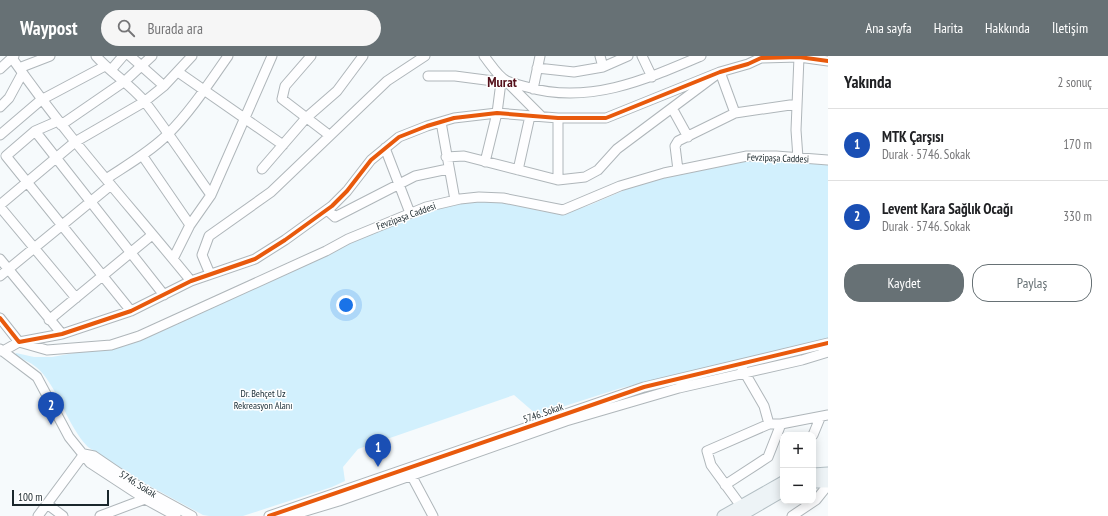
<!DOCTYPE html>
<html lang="tr">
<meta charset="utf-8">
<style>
:root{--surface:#fff;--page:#f6f6f6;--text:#202124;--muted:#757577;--line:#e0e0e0;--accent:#677175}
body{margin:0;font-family:"PT Sans Narrow",sans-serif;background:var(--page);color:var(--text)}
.controls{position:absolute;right:12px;bottom:12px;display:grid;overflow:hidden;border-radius:8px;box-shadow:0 2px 10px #0003}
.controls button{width:36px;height:36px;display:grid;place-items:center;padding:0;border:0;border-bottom:1px solid var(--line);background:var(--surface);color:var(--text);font:20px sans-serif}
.scale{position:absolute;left:12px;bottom:10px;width:97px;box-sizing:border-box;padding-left:4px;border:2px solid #1a272c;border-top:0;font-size:11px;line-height:14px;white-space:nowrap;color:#1a272c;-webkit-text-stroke:3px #fff;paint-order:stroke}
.you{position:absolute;left:346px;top:249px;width:14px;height:14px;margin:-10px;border:3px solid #fff;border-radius:50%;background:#1a73e8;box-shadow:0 0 0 6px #1a73e833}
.badge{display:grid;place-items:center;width:26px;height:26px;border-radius:50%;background:var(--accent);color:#fff;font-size:13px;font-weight:700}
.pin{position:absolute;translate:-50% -33px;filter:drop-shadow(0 1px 2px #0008)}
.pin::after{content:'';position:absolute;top:21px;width:14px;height:12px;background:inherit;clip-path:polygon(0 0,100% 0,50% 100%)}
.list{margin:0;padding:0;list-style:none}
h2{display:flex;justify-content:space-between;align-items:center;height:52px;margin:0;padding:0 16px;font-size:17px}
h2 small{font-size:13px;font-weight:400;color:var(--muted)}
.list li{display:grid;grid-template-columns:26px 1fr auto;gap:12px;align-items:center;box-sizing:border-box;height:72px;padding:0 16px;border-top:1px solid var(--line)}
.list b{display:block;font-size:15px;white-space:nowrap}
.list p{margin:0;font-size:13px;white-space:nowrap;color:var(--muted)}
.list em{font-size:13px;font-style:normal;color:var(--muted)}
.actions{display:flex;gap:8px;padding:12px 16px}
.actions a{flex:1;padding:9px 0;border:1px solid var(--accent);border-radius:16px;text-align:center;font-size:14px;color:var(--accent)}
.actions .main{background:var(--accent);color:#fff}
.icon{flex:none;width:22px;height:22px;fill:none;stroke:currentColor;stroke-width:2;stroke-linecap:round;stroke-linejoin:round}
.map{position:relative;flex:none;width:828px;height:460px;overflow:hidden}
header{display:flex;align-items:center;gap:24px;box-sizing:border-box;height:56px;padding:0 20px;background:var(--accent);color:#fff}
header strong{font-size:19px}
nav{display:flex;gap:22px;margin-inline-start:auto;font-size:14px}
.search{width:280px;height:36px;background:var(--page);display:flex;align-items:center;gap:10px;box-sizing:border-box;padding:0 14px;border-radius:22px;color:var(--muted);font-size:15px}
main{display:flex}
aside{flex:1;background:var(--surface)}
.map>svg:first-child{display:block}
.green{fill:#d2f0fd}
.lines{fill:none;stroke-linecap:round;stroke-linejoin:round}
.minor-casing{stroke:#afb6ba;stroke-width:11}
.major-casing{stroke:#b3bfc4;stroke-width:13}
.minor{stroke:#fefeff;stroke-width:9}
.major{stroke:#edf3f6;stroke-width:11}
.cycleway-casing{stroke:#fff;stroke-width:6}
.cycleway{stroke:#e8590c;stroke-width:4}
.labels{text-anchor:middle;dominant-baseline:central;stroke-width:3;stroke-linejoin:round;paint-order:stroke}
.street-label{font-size:10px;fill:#1a272c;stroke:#fff}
.park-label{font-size:10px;fill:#182c35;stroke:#fff}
.district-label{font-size:14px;font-weight:bold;fill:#55101b;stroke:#fff}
</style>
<header>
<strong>Waypost</strong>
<div class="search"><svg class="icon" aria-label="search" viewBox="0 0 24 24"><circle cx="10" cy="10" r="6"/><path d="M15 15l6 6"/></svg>Burada ara</div>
<nav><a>Ana sayfa</a><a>Harita</a><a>Hakkında</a><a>İletişim</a></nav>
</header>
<main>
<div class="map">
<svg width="828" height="460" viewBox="0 0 828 460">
<rect width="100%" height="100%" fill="#f6fafc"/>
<path class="green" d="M756,103L828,104V283L621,332L540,358H536L514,339L358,393L343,411L345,425L332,431L243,460H209L203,459L146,428L88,391C67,370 56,326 36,311C30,306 22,303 15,299L16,297L34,301H52L113,290L348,183L455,145L498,144L540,155L561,158L590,149L641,127Z"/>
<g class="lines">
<g class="minor-casing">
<path id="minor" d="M96,0C111,17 130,28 145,46C168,76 189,108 211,139
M130,0L164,30
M311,0L285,30L282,43L329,79
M484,0C490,7 498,21 507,25C513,28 521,29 527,31C588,49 645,24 701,0
M600,0L603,11
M642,0L652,21
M12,2C66,80 131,151 191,225
M19,12L50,0
M537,12L574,16L603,11L628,0
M0,13L14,0
M111,14L123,0
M178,16L283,89
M428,20H455L501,26
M533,33L540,0
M0,51L9,42L22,18
M672,52L688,81
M558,62V124
M58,65L35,75L6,100L131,255
M441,66L455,144
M61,69L125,25L152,0
M35,75L164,239
M0,79L41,44L105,10
M385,92L410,157
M142,99L190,169
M446,101L464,100L558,124L585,121L598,114L617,93L720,16L735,57
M798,102L796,74L799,1
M485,106L497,57L501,26L505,24L541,60
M262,113L306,62L337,35L363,0
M518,114L530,60
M678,114L675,90L678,85L735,57L797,48
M106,123C127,109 150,96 168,78C191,55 209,27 228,0
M0,149L75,86L144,46L164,30L192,0
M0,151L76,242
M327,154L335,161L415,120L448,113
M0,203L62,278
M173,203L190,169L211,139L272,0
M210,218L202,199L209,180L271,136L387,25L425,0
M0,220L111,129
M0,262L19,286L62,278L131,255L191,225L255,203L285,184L332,150L347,135L371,104L399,81L427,70L454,62L497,57L558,62H606L720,16L748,8L761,2L799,1L828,5
M49,264L152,179
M0,293L37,321L69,381L90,407L145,443L176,460
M0,295H3L19,286L47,294L111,289L139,280L326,195L348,183L426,151L460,143L479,141L503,142L563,154L620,130L664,117L747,100H776L828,104
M742,312L764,350L769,368
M813,379L820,362
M84,398L94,400L141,432L192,460
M409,415L433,460
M725,429L768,401L781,368
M47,448L63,460
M741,450L711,409L707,395L769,368H781L828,359
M38,460L84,398
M100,460L145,443
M269,460L644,331L828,287
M289,460L339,445L566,365L679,332L802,304L828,296
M792,460L816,444L828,429"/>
</g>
<g class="major-casing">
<path id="major" d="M813,418L828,417
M813,426H828
M723,460L783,426
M740,460L783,435"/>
</g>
<use href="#minor" class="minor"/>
<use href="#major" class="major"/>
<g class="cycleway-casing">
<path id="cycleway" d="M0,262L19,286L62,278L131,255L191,225L255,203L285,184L332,150L347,135L371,104L399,81L427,70L454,62L497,57L558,62H606L720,16L748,8L761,2L799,1L828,5
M269,460L644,331L828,287"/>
</g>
<use href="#cycleway" class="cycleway"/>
</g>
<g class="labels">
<g class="street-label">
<text transform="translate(778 102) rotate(2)">Fevzipaşa Caddesi</text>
<text transform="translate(406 160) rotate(-20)">Fevzipaşa Caddesi</text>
<text transform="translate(543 357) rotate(-19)">5746. Sokak</text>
<text transform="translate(138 428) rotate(32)">5746. Sokak</text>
</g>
<g class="park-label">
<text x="263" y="337">Dr. Behçet Uz<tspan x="263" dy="12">Rekreasyon Alanı</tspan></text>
</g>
<g class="district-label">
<text x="502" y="26">Murat</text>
</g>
</g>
</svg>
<div class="controls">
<button>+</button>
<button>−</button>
</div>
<div class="scale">100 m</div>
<div class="you"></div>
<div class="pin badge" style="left:378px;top:411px;background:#1a4fb4">1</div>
<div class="pin badge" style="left:51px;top:369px;background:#1a4fb4">2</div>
</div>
<aside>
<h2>Yakında<small>2 sonuç</small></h2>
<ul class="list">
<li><span class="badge" style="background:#1a4fb4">1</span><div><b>MTK Çarşısı</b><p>Durak · 5746. Sokak</p></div><em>170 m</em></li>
<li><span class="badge" style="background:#1a4fb4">2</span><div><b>Levent Kara Sağlık Ocağı</b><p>Durak · 5746. Sokak</p></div><em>330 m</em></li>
</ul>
<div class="actions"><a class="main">Kaydet</a><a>Paylaş</a></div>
</aside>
</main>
